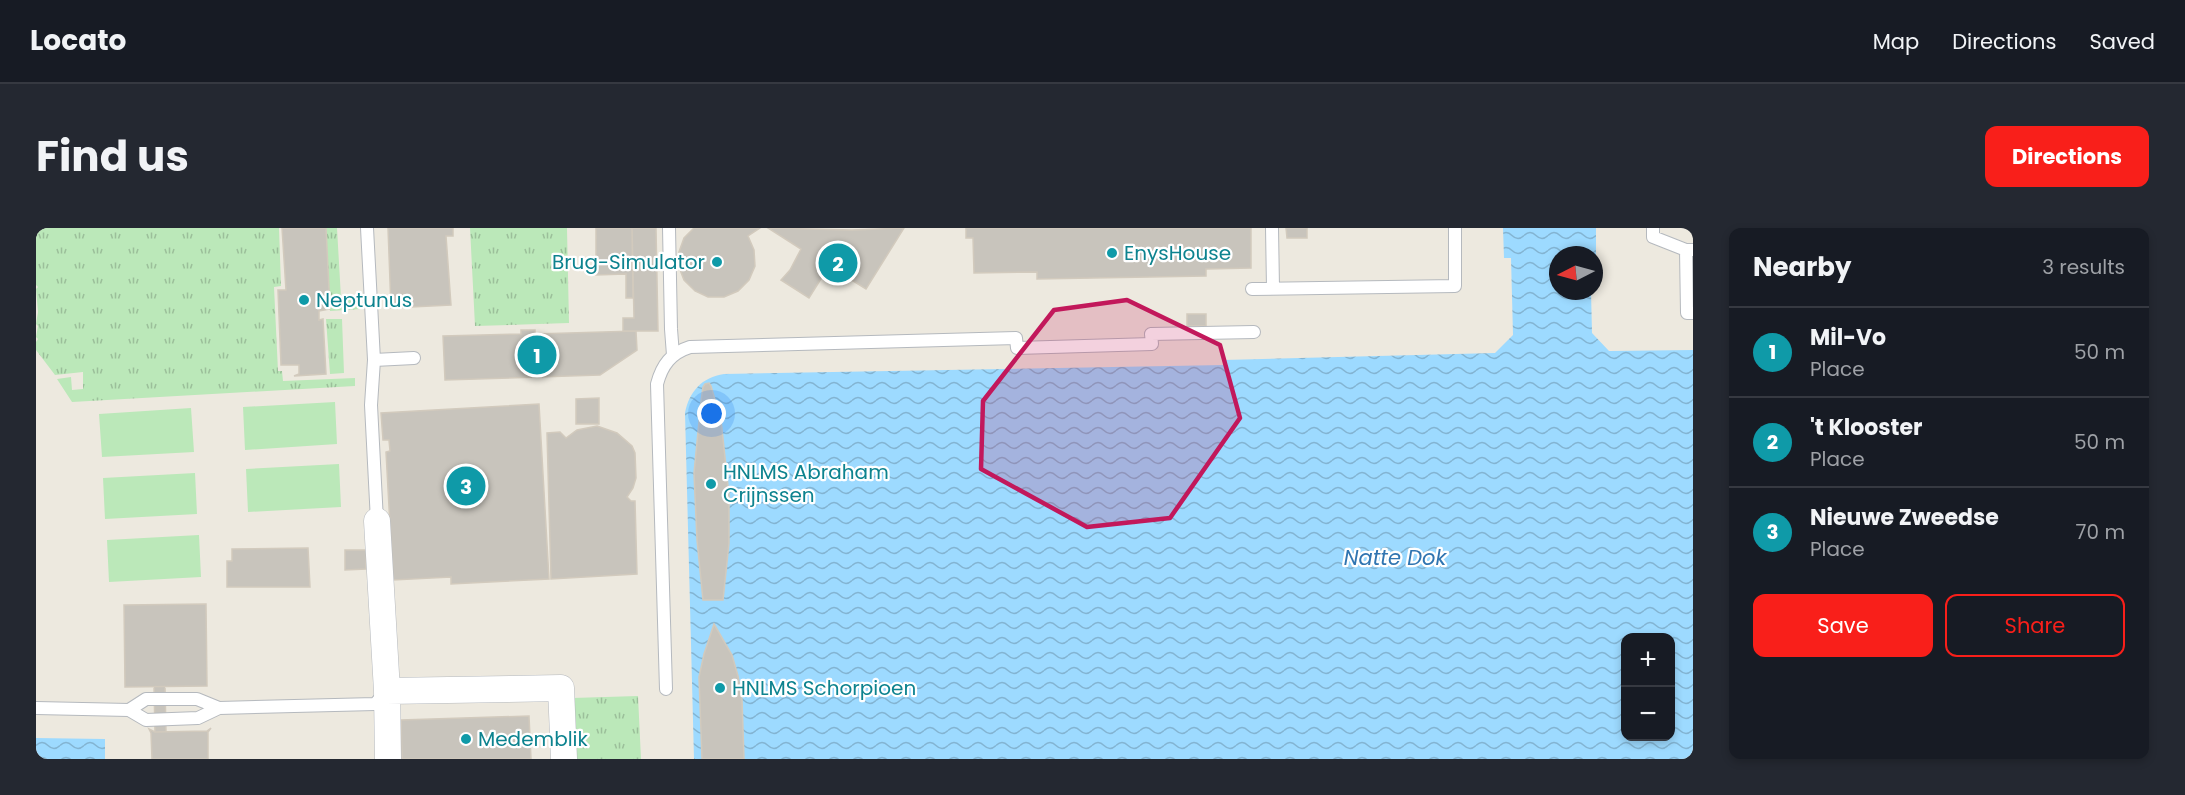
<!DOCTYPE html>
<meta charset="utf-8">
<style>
:root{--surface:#171b24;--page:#242831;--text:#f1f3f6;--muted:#9ea1a6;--line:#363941;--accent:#f91f1a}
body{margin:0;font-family:Poppins,sans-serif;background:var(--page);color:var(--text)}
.controls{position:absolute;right:18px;bottom:18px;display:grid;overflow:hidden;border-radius:12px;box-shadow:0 3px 9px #0003}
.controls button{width:54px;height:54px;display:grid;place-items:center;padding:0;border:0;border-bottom:2px solid var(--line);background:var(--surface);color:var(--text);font:30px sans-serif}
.compass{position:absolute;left:1513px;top:18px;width:54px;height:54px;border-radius:50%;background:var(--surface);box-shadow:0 3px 9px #0003;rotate:264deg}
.you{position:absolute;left:676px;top:186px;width:21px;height:21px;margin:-15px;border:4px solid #fff;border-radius:50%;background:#1a73e8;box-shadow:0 0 0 9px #1a73e833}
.badge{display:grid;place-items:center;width:39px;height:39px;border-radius:50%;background:var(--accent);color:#fff;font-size:20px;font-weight:700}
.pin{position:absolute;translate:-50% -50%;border:3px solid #fff;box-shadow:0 2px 6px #0006}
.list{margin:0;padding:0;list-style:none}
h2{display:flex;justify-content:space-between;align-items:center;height:78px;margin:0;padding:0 24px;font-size:26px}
h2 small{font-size:20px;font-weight:400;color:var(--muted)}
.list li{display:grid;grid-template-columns:39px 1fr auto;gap:18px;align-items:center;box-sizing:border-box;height:90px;padding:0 24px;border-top:2px solid var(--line)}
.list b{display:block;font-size:22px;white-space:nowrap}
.list p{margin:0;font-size:20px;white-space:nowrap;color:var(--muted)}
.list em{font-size:20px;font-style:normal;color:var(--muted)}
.actions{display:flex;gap:12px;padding:18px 24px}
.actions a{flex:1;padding:14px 0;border:2px solid var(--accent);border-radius:12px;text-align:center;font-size:21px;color:var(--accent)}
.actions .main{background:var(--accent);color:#fff}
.map{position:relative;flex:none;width:1657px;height:531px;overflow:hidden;border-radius:12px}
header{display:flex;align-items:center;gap:36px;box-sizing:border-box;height:84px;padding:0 30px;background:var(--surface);border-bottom:2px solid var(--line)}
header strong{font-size:28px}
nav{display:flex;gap:33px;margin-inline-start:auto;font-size:21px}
.intro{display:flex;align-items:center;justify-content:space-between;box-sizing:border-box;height:144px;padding:0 36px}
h1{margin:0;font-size:42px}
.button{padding:15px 27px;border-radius:12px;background:var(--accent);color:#fff;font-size:21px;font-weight:700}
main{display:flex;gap:36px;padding:0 36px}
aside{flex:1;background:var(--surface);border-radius:12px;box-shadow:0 3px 9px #0003}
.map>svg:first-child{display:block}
.grass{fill:url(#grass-tufts)}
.pitch{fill:#bbe8b9}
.water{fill:url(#water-waves);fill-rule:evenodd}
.building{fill:#c8c4bc;stroke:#d2cabd;stroke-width:1.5}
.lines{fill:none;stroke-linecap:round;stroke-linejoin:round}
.lane-casing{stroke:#b5b9be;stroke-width:14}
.street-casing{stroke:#b5b9be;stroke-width:27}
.lane{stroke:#fff;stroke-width:12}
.street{stroke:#fff;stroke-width:26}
.marked{fill:#c2185b;fill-opacity:0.2;stroke:#c2185b;stroke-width:4.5;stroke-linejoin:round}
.culture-dot{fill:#0f9aa8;stroke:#fff;stroke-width:2}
.labels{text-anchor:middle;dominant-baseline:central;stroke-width:4.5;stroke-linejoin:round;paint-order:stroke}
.culture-label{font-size:20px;fill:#0d838f;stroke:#fff;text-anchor:start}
.water-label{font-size:21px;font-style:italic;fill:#3075b1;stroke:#fff}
</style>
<header>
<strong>Locato</strong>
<nav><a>Map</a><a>Directions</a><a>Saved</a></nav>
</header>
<div class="intro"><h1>Find us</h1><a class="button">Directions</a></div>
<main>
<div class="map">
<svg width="1657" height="531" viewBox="0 0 1657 531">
<defs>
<pattern id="grass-tufts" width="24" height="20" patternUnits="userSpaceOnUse" patternTransform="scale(1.5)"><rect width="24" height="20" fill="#bbe8b9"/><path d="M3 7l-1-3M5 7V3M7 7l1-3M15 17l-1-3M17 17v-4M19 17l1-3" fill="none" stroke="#9bbf9a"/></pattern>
<pattern id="water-waves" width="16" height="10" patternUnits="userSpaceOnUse" patternTransform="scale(1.5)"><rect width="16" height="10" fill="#9ddaff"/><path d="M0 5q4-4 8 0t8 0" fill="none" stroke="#83b4d2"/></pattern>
</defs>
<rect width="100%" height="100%" fill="#ede9df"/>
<path class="grass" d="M0,0H243L245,58L238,59L242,143H246L247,153L319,150V158L36,174L21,151L35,149L36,162L47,161V144L19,147L0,122V114L2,111L0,109L2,98L0,96L2,84L0,61L2,59L0,57Z
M290,0H301L305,70H325V81L294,83Z
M434,0H531L533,95L439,98Z
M290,91H306L308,145L294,146Z
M602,468L605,531H538L536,470Z"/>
<path class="pitch" d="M299,174L301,216L209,222L207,179Z
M155,180L158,224L66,229L63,186Z
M303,236L305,279L212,284L210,241Z
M159,245L161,286L69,291L67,250Z
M163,307L165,349L73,354L71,312Z"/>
<path class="water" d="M1467,0H1560V27H1522V63H1555L1556,105L1573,123L1657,122V531H658L649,185C653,164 666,149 688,146L1188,137V132L1459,125L1477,107L1475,30H1468ZM1590,410H1634V508H1590Z
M0,510L69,511V531H0Z"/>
<path class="building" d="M246,0H290L294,81L283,83V92L287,91L290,146L258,148L263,146V137H245L242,62H250Z
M352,0H417V8H410L415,77L355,80Z
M560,0H596L597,70H590V46L560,47Z
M596,0H620L622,103H587V90H598Z
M658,0H724L712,8L718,22L719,38L713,52L702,63L688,69H672L659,63L648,52L643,39V24L648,10Z
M732,0L816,2L868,0L830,61L793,38L773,70L745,52L754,42L765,21Z
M930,0H1215V40L1170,41V48L1001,51V44L938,45L937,10H930Z
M1250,0H1271V10H1251Z
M1151,86H1170V98H1151Z
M485,102H499V106L600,103L601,122L564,147L409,152L407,108L485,106Z
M673,155L675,158L685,192L693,267V315L687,372H667L661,312L658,245L665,173L667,159L669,156Z
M563,170V196H540V171Z
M503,176L513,351L415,356V349L357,352L350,224L354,223L353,212H347L345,185Z
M561,198L581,205L596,218L599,225L600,250L597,260L591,269L595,273H599L601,346L515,351L511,205L524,204L530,210L541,202Z
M272,320L274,359H191V333H196V321Z
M309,322H330V341L309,342Z
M170,376L171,458L89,459L88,377Z
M678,396L696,427L702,448L706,471L708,531H666L663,449L668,426Z
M118,459H129L130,504H119Z
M493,488L495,531H366L365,492Z
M175,500L172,504V531H116L115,505L113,501L119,504L171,503Z"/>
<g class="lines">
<g class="lane-casing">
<path id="lane" d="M331,0L338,132L335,177L341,293
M633,0L635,101L637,127
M1236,0L1237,60
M1617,0V9L1650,22
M1657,22H1650L1651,85H1657
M1216,61L1419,58V0
M338,132L378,130
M630,461L621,156C626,137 635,125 654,119L980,110L981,120L1116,116L1115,106L1218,104
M0,480L93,482L110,492L162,490L183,480L339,476L349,465
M93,482L110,471H161L183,480"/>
</g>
<g class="street-casing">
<path id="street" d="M341,293L351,463L352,531
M351,463L525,460L528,531"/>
</g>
<use href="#lane" class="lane"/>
<use href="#street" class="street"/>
</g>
<path class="marked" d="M1091,72L1184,117L1204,190L1134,290L1051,299L945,241L947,173L1018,82Z"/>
<g class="culture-dot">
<circle cx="1076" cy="25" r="6"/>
<circle cx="681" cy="34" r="6"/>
<circle cx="268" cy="72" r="6"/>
<circle cx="675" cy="256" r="6"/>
<circle cx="684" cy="460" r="6"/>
<circle cx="430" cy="511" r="6"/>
</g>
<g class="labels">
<g class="culture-label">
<text x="1088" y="25">EnysHouse</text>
<text x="669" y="34" text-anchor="end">Brug-Simulator</text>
<text x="280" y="72">Neptunus</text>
<text x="687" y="244">HNLMS Abraham<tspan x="687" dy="23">Crijnssen</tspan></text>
<text x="696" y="460">HNLMS Schorpioen</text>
<text x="442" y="511">Medemblik</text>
</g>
<g class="water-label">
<text x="1359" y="329">Natte Dok</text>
</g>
</g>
</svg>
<div class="controls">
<button>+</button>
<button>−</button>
</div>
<svg class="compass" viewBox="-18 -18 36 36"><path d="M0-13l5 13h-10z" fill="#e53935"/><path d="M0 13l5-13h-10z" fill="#9ea1a6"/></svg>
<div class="you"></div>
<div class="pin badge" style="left:501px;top:127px;background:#0f9aa8">1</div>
<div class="pin badge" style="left:802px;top:35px;background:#0f9aa8">2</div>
<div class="pin badge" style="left:430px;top:258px;background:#0f9aa8">3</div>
</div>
<aside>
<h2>Nearby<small>3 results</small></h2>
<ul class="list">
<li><span class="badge" style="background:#0f9aa8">1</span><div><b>Mil-Vo</b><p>Place</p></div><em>50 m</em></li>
<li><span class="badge" style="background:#0f9aa8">2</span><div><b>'t Klooster</b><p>Place</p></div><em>50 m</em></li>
<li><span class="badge" style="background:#0f9aa8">3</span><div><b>Nieuwe Zweedse</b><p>Place</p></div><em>70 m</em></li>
</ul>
<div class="actions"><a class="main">Save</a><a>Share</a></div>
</aside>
</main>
